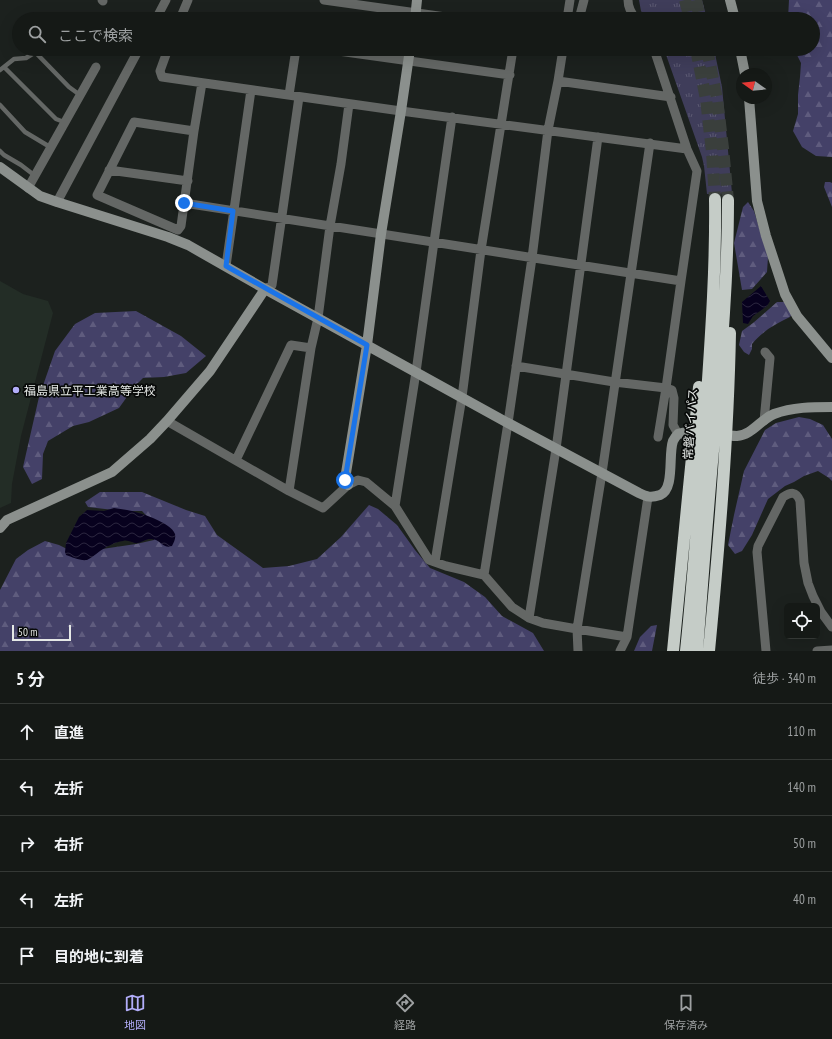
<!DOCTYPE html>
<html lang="ja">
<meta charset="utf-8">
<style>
:root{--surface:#151916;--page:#222623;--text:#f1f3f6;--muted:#9da0a1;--line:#343835;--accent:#b2adf9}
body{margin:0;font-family:"PT Sans Narrow","Noto Sans JP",sans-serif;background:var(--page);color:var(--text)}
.controls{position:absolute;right:12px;bottom:12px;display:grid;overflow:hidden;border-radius:6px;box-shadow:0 4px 16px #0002}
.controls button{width:36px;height:36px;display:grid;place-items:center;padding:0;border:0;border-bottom:1px solid var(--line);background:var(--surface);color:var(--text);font:20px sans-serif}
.compass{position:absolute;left:736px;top:68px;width:36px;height:36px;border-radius:50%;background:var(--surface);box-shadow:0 4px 16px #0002;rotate:285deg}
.scale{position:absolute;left:12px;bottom:10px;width:59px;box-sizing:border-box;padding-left:4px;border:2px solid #e5e8e6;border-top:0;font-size:11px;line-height:14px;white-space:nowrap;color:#e5e8e6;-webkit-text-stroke:3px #080a09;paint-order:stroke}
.stop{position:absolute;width:12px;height:12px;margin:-9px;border:3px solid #1a73e8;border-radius:50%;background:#fff}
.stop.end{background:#1a73e8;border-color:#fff;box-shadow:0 1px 4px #0008}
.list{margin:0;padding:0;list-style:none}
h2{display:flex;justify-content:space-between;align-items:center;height:52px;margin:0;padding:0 16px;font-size:17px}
h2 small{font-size:13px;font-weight:400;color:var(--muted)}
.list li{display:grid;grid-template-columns:26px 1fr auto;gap:12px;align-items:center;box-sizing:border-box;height:56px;padding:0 16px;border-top:1px solid var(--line)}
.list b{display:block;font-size:15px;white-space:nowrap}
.list em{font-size:13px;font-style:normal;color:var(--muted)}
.icon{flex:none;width:22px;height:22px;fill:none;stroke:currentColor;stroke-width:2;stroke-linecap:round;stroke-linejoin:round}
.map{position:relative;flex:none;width:832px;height:651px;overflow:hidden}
.search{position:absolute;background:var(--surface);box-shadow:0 4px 16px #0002;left:12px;right:12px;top:12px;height:44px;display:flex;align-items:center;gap:10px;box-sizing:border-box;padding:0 14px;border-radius:22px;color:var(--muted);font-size:15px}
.sheet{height:332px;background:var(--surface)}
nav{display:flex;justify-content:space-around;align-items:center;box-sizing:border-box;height:56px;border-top:1px solid var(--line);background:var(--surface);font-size:11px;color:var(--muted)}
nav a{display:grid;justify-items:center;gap:2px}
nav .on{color:var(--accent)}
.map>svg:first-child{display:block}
.built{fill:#232d26}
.grass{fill:url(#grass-tufts)}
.forest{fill:url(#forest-firs)}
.water{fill:url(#water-waves)}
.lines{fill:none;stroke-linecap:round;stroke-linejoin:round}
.highway-tunnel{stroke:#3a3f3c;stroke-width:12;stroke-dasharray:12 6;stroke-linecap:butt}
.lane{stroke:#646765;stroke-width:4.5}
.street{stroke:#646765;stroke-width:9}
.secondary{stroke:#8b908d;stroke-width:10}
.highway{stroke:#c5ccc7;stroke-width:12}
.route{stroke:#1a73e8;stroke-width:5}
.poi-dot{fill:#b2adf9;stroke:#080a09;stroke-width:1.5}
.labels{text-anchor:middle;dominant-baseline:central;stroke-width:3.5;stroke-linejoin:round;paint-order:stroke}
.poi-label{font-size:12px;fill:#e5e8e6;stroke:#080a09;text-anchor:start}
.street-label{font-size:12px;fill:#e5e8e6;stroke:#080a09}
</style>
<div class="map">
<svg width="832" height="651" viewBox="0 0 832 651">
<defs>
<pattern id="grass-tufts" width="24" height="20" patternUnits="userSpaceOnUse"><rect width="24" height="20" fill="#3f3d5a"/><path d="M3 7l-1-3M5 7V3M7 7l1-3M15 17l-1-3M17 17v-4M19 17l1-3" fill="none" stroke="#5b5972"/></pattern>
<pattern id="forest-firs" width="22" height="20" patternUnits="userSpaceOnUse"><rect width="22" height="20" fill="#444168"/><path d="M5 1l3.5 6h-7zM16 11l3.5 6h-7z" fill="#5f5c7e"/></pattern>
<pattern id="water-waves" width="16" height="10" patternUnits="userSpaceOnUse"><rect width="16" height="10" fill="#07011e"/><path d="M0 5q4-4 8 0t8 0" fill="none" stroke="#2b263f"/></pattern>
</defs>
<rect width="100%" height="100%" fill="#1c211e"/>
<path class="built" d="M0,281L23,294L48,301L53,313L21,436L12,484L11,503L0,508Z"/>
<path class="grass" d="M639,0H702L707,19H646L641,11Z
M664,49H714L722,87L732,193L707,194L704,166L702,157Z"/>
<path class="forest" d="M789,0H832V157L816,156L802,147L793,131L798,114V95L800,77L801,63L794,49H813V19H788Z
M825,182H830L832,183V207L824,187Z
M748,202L754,211L768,257L767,272L752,289L742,290L734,243L743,207Z
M777,302H784L793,312L790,317C774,325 764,330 752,344V349L749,355L744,352L739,345L742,331L753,323Z
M136,311L181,336L206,356L186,373L164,377L143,378L134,387L119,408L89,422L73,426L48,441L43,454L42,479L32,484L23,467L39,397L55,351L75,324L95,313Z
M799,417L810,419L823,425L832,439V481L829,478L818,471L804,476L794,482L785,486L768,499L752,535L742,551L735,554L728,545L734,515L744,471L765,430L776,423Z
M100,492H142L186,510L205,516L217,535L263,568L289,566L317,559L341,537L369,505L378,509L397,525L415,550L430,568L464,582L485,597L502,616L533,633L544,651H0V590L16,559L28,550L45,541L59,545L75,553L136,544L154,540L157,527L142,511H122L88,507L85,502Z
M657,625L652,651H634L640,637L651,626Z"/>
<path class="water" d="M761,286L770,301L767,306L753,316L748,324L743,323L742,302Z
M114,508C118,509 123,509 127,510C138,512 171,522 175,534C176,538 174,542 172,546C165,549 162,543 156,540C147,537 145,541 138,543C133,544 128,539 123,541C115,542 106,547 100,551C96,554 91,558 87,560C80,561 72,557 66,555L65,552L66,543L79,517L87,510L104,511Z"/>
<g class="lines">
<path class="highway-tunnel" d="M685,0L690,19
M696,0L700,19
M696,49L706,99L712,152L715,199
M707,49L717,99L723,148L728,200"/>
<path class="lane" d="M4,67L56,119L64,122
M0,70L14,59L26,58L34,53L37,54L69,87L80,95
M0,105L25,132L50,147
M0,151L4,155L21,165L34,175"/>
<path class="street" d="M102,0L103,1
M324,0L460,19
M628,0C628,7 631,13 636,19
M156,19L166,0
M180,19L188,0
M567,19L570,0
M579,19L584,0
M168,49L160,71L162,77L401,111L687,149
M324,49L510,75
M654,49L687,149L697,171L681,281L666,388L658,437
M558,81L671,97
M289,95L296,49
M194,131L134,122L97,195L178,230L181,226L194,131L202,83
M109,170L188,181
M28,188L96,67
M57,202L139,49
M184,203L681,281
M226,266L251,90
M265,289L272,285L299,97
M516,366L614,382L666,388L672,390L674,398L673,425L678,434
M167,421L289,491L323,508L348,485L358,480L366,482L395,506L429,560L446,566L484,575L512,607L529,618L543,623L577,629L627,637L648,497
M764,421L770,358L765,352
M236,460L291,345L311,348
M289,491L311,348L318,318L330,226L341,164L349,104
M395,506L416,372L434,242L452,117
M435,562L462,397L481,250L513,49
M484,575L508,423L532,258L548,130L558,81L563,49
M529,618L556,449L598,137
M578,651L577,629L602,473L650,143
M620,651L627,637
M766,651L757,552L758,546L783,497C791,492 796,491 800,501L804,563L808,583L813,596L821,612L832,627
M817,651L832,650"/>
<path class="secondary" d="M730,0L735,19
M415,19L417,0
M740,49L745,74
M749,98L757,201L766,236L785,294L797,316L832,358
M0,167L40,196L57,202L168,237L188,245L265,289
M719,434C725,435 732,436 737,436C752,435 761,419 774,414C793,407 812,407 832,407
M348,485L345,479L367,345L381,234L401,111L410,49
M0,528L7,520L112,472L150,439L167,421L210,371L265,289L508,423L639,493C647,497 651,498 660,495C675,489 668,455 673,441C674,439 676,436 678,434L687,432L701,433"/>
<path class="highway" d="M673,651L689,487L699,387
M686,651C694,575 699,500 705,424C710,349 716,274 715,199
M697,651C702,584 707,518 713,451C720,368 728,284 728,200
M709,651C719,545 728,439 730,333"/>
</g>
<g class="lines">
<path class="route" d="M184,203L233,211L226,266L367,345L345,480"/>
</g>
<circle class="poi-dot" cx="16" cy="390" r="4"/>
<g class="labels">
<g class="poi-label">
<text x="24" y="390">福島県立平工業高等学校</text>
</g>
<g class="street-label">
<text transform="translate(690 424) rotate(-86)">常磐バイパス</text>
</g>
</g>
</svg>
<div class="controls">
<button><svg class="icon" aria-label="locate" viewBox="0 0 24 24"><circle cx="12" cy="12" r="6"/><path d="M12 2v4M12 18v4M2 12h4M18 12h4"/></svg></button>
</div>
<svg class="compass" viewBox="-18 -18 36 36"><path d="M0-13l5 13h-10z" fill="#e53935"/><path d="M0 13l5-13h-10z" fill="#9da0a1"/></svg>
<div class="scale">50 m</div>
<div class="stop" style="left:345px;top:480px"></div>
<div class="stop end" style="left:184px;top:203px"></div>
<div class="search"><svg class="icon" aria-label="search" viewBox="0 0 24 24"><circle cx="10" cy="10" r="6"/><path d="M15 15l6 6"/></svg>ここで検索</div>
</div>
<section class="sheet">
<h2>5 分<small>徒歩 · 340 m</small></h2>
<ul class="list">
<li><svg class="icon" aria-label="ahead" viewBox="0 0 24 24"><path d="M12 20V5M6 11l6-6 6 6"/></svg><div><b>直進</b></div><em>110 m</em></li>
<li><svg class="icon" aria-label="left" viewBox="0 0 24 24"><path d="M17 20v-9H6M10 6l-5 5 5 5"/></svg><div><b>左折</b></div><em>140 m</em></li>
<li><svg class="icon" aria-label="right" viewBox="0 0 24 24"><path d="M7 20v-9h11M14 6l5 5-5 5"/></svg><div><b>右折</b></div><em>50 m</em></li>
<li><svg class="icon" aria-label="left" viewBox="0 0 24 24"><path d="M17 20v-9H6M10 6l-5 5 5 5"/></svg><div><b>左折</b></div><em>40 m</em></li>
<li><svg class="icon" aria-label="arrive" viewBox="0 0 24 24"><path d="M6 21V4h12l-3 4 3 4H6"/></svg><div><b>目的地に到着</b></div></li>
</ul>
</section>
<nav>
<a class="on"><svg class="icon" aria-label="map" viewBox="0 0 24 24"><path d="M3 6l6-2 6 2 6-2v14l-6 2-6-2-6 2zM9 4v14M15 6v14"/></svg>地図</a>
<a><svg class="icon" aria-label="directions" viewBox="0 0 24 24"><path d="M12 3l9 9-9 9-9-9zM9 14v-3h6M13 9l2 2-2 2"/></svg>経路</a>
<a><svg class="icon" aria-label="saved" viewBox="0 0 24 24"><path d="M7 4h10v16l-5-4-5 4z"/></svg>保存済み</a>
</nav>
